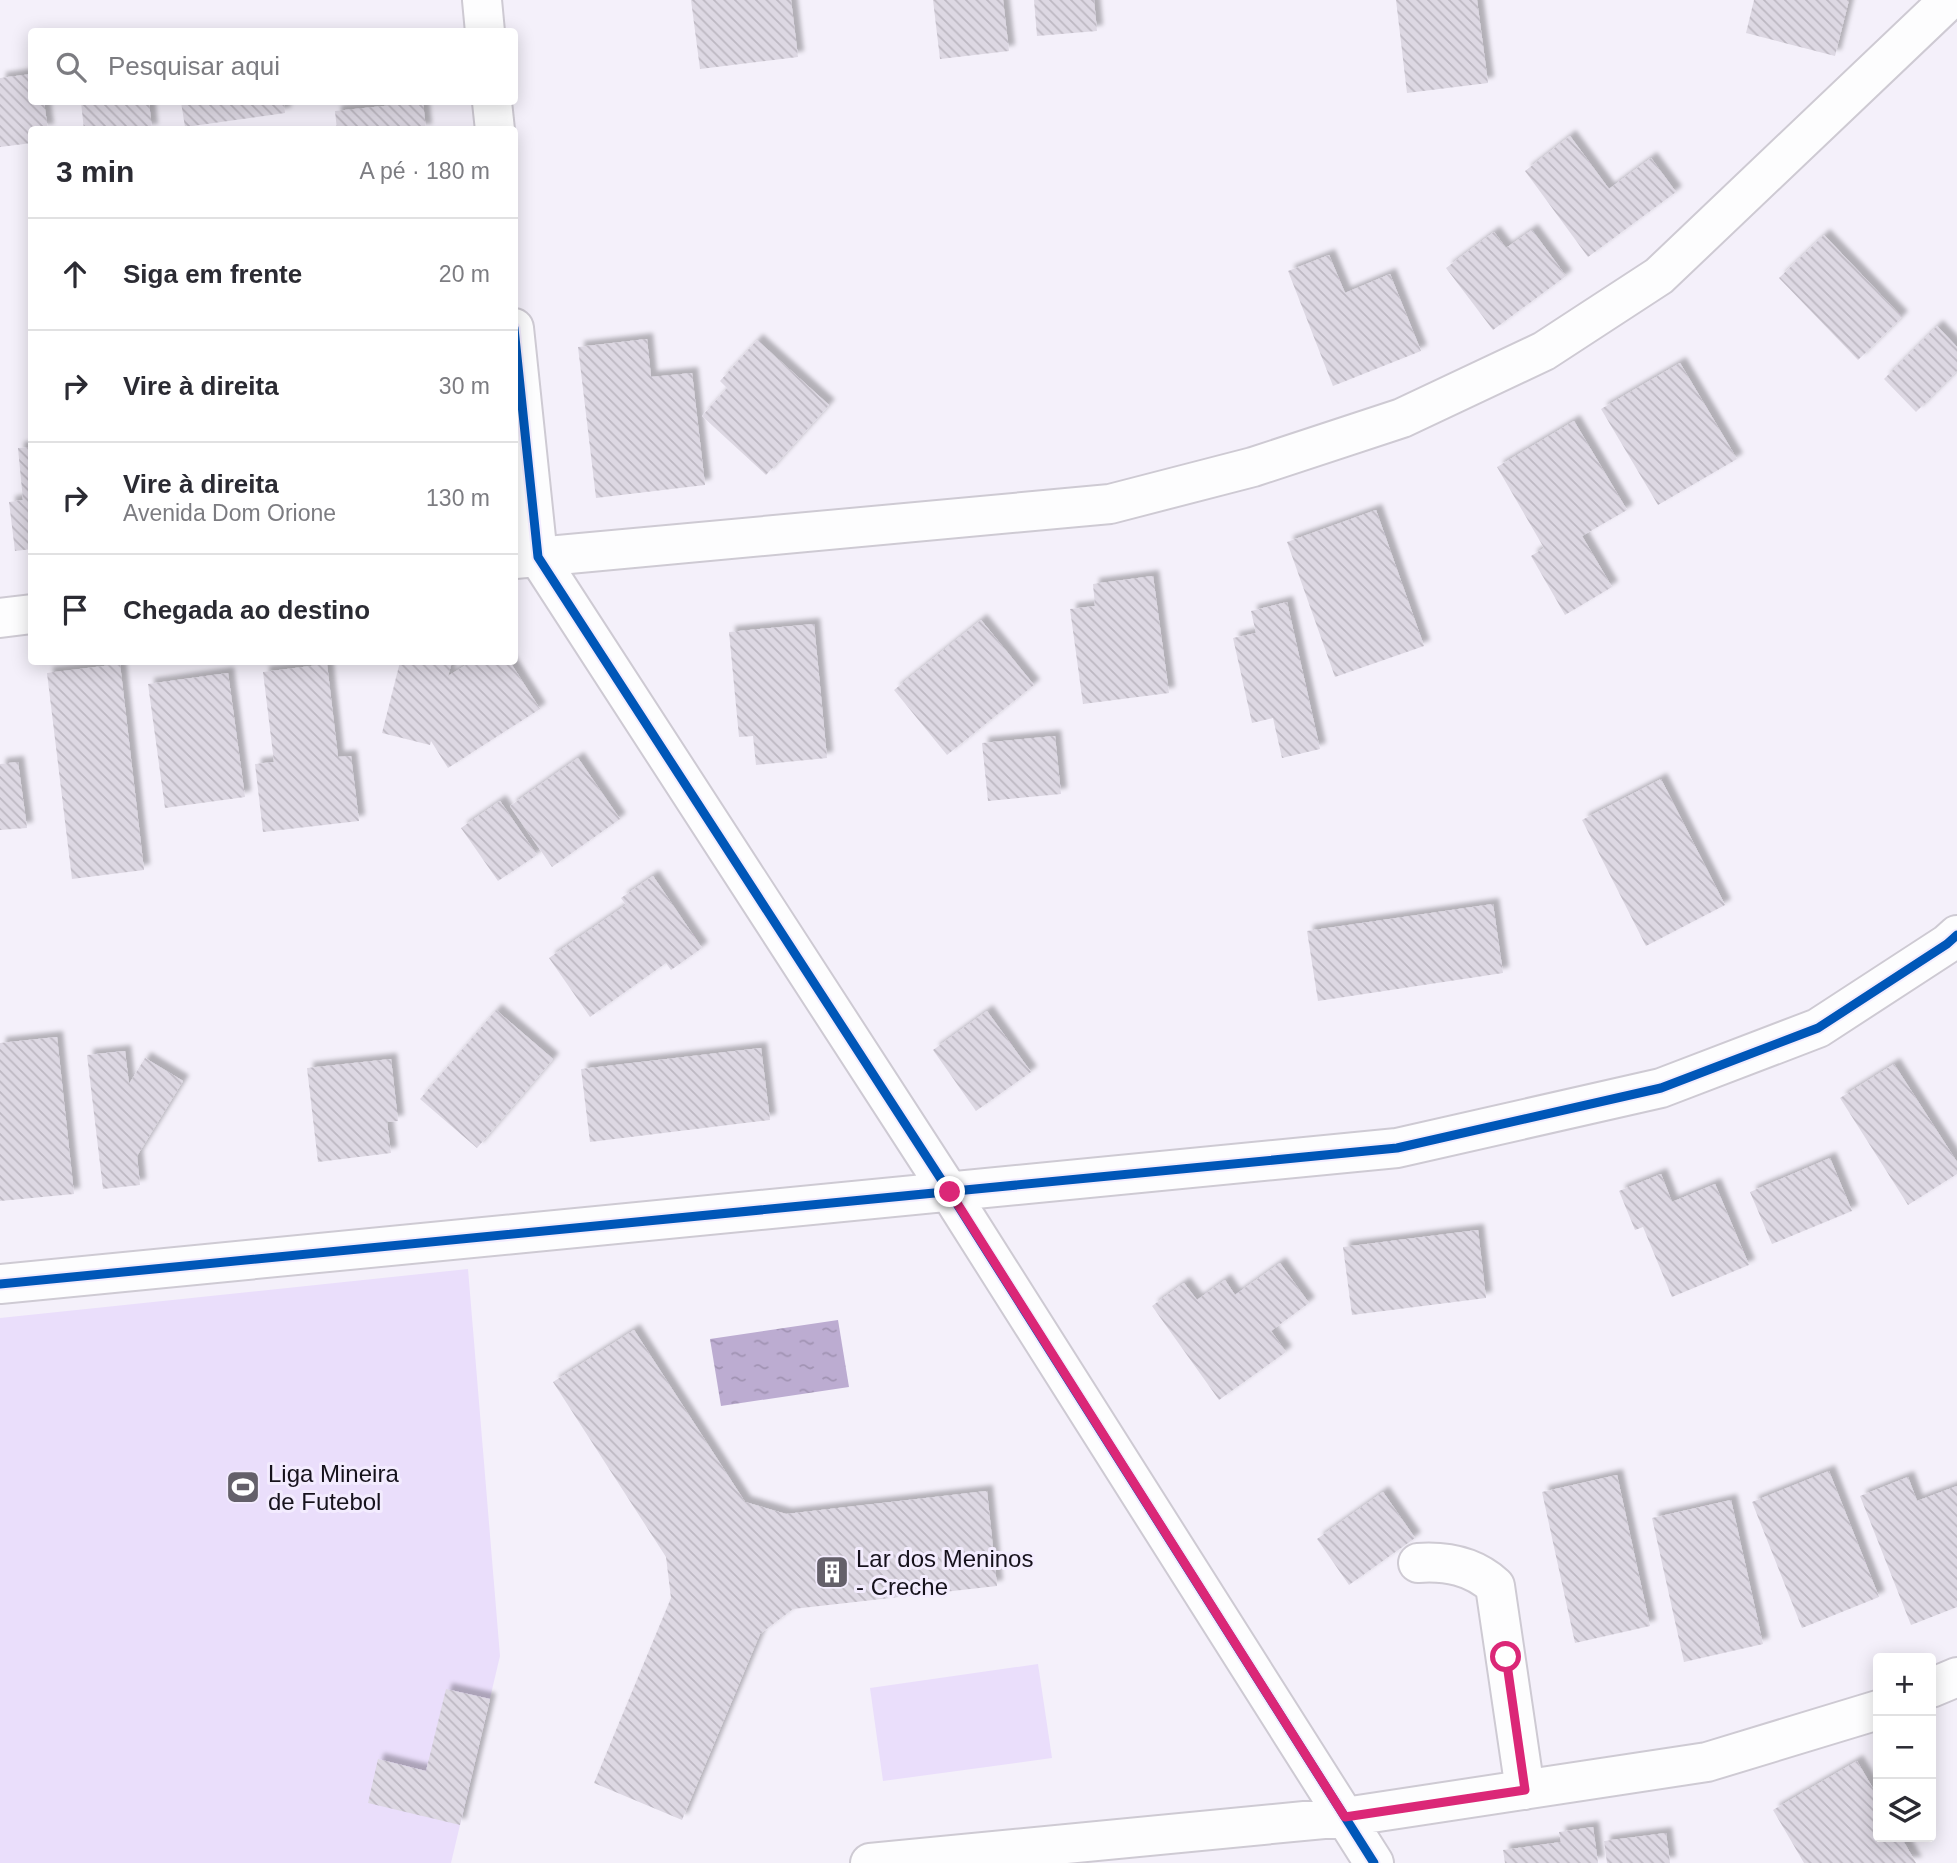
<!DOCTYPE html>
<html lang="pt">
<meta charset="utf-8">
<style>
:root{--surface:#fff;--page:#f7f7f7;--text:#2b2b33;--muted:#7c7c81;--line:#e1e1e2}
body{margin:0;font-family:Arial,sans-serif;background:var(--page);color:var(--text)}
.controls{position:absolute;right:21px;bottom:21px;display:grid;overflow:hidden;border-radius:7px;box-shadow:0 4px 18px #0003}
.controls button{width:63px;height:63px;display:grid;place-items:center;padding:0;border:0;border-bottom:2px solid var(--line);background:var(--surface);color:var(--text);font:35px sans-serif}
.stop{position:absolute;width:21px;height:21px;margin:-16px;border:5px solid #db2777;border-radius:50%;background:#fff}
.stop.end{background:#db2777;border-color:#fff;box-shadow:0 2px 7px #0008}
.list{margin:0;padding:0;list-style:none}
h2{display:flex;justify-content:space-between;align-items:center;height:91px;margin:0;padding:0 28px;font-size:30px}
h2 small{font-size:23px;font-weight:400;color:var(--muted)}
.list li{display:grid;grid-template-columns:46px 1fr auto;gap:21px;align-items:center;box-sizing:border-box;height:112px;padding:0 28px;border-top:2px solid var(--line)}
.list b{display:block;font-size:26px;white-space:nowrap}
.list p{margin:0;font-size:23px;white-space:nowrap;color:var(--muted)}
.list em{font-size:23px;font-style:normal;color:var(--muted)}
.icon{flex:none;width:38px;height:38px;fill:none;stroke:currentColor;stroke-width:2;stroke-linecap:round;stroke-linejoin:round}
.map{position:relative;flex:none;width:1957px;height:1863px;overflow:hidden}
.search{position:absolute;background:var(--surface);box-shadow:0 4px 18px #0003;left:28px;top:28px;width:490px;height:77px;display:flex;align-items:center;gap:18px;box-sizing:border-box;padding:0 24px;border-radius:7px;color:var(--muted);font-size:26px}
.panel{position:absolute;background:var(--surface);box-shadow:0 4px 18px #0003;left:28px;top:126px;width:490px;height:539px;border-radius:7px}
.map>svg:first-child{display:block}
.grass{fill:#eadefb}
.water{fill:url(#water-ripples)}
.building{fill:url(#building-back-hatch);filter:url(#shadow)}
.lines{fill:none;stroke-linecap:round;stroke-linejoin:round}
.minor-casing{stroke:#cecad3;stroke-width:42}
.minor{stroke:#fdfdfe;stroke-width:38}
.cycleway-casing{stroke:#f3ecfe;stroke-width:13}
.cycleway{stroke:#0057b8;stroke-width:9}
.route{stroke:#db2777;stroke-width:9}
.labels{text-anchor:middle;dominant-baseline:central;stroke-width:6;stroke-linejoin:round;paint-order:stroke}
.poi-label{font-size:24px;fill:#16121c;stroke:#f3ecfe;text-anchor:start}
</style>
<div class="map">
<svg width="1957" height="1863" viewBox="0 0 1957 1863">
<defs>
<pattern id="water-ripples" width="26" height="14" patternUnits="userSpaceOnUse" patternTransform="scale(1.75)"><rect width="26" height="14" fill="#bcacd1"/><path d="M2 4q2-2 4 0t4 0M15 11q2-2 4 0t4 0" fill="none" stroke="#a193b3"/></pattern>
<pattern id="building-back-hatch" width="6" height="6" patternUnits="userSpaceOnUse" patternTransform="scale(1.75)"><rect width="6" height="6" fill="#ddd8e3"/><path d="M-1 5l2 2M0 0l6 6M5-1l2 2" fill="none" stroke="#bdb8c2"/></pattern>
<filter id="shadow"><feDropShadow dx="6" dy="-6" stdDeviation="2" flood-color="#0004"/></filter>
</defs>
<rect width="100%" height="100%" fill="#f4f0fa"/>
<path class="grass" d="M468,1269L500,1656L451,1863H0V1318Z
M1038,1664L1052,1758L883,1781L870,1688Z"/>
<path class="water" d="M838,1320L849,1387L721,1406L710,1339Z"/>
<path class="building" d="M691,0H791L798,57L700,69Z
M933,0H1003L1009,51L940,59Z
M1034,0H1094L1097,31L1037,36Z
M1396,0H1477L1488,83L1407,93Z
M1754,0H1849L1835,56L1746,33Z
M32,74V102H44L48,130H32V143L0,147V78Z
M81,102H149L152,130H84Z
M181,102H284L285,113L185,127Z
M423,102L426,130H337L335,111Z
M1570,136L1609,189L1651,158L1676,192L1588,257L1525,171Z
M1532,230L1566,276L1493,330L1446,268L1494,232L1506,248Z
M1824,235L1902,317L1858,360L1779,278Z
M1329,255L1345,293L1390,274L1421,351L1333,386L1288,271Z
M1937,326L1957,347V371L1916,412L1884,379Z
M647,339L651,377L692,373L705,485L596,498L578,347Z
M757,340L829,405L766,475L702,416L727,388L720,381Z
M1680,363L1737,459L1658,505L1601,409Z
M1574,421L1627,510L1582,536L1612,587L1565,615L1531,556L1544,548L1497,467Z
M32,447V549L15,551L9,502L23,500L18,448Z
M1376,510L1424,646L1335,677L1287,542Z
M1153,576L1169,693L1083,704L1070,609L1095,606L1093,584Z
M1287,602L1320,749L1282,758L1273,718L1252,723L1233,638L1256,633L1251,611Z
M981,620L1034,685L947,755L894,690Z
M814,624L827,758L756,765L753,736L739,737L729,632Z
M400,662H452L448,676L471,662H510L540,709L448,768L431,741L430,745L382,733Z
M120,664L144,870L72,879L47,673Z
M327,664L338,757L351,756L359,821L263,832L255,764L274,762L263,672Z
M228,673L245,797L165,808L148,684Z
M1055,736L1061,794L988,801L982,743Z
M578,758L620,819L552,867L510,806Z
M18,762L27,828L0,830V764Z
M1661,779L1725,905L1646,946L1582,820Z
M500,801L537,855L498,881L461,828Z
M653,876L702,948L671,970L666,963L590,1017L549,958L626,905L621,898Z
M1493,904L1503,973L1318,1001L1307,931Z
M496,1010L553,1059L477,1148L420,1099Z
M987,1011L1031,1072L976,1111L933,1050Z
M57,1037L74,1194L0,1201V1043Z
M761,1048L770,1120L590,1142L581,1069Z
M125,1051L129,1084L145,1058L183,1081L137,1156L140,1185L103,1189L87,1055Z
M391,1059L398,1121L387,1122L391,1153L318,1162L307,1068Z
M1894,1064L1957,1162V1174L1908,1205L1840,1098Z
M1830,1158L1852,1211L1772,1244L1750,1192Z
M1661,1174L1672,1202L1715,1184L1749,1265L1672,1297L1643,1227L1635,1230L1619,1191Z
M1478,1230L1486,1298L1352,1315L1343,1247Z
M1280,1263L1309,1303L1271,1331L1286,1352L1219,1400L1152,1306L1184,1283L1197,1300L1225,1280L1235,1295Z
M634,1330L745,1502L786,1514L987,1491L997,1586L793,1609L760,1634L682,1820L594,1783L671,1598L666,1557L553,1382Z
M1829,1471L1879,1597L1802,1628L1752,1502Z
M1617,1475L1650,1626L1575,1643L1542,1492Z
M1908,1477L1917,1501L1957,1486V1607L1911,1625L1860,1496Z
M1383,1492L1415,1538L1349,1585L1317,1539Z
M1731,1500L1763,1644L1684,1662L1652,1518Z
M446,1689L490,1699L460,1825L368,1803L378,1759L426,1771Z
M1857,1761L1878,1797V1837H1901L1916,1863H1804L1773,1810Z
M1593,1827L1598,1863H1505L1503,1850L1561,1842L1559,1832Z
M1666,1833L1670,1863H1607L1604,1841Z"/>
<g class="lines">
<g class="minor-casing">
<path id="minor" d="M482,0L485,32
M492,102L495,130
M514,328L538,557L950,1193L1374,1863
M515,559L1110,504L1253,467L1402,418L1544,351L1659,276L1949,0
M0,618L32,614
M0,1284L1397,1148L1661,1088L1818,1028L1947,944L1957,935
M1418,1563C1447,1561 1473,1566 1495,1586L1525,1790
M1931,1688L1957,1677
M870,1863L1345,1817L1707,1762L1878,1710"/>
</g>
<use href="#minor" class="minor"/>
<g class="cycleway-casing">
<path id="cycleway" d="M514,328L538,557L950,1193L1374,1863
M0,1284L1397,1148L1661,1088L1818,1028L1947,944L1957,935"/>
</g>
<use href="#cycleway" class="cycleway"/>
</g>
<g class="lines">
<path class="route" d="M950,1192L1345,1817L1525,1790L1506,1657"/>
</g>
<defs>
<g id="stadium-square" transform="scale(1.75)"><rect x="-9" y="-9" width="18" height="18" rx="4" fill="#64606a" stroke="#f3ecfe"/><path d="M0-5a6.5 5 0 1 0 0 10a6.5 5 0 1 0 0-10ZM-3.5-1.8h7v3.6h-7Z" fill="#fff"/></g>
<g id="building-square" transform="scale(1.75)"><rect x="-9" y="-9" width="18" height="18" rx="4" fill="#64606a" stroke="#f3ecfe"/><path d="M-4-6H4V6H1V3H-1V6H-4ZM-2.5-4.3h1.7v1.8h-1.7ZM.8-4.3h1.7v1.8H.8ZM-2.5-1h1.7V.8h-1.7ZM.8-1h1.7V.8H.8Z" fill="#fff"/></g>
</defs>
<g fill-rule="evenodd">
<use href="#stadium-square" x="243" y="1487"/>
<use href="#building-square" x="832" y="1572"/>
</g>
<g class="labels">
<g class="poi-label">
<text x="268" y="1473">Liga Mineira<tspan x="268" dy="28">de Futebol</tspan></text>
<text x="856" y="1558">Lar dos Meninos<tspan x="856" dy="28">- Creche</tspan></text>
</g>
</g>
</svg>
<div class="controls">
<button>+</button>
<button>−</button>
<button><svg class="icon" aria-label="layers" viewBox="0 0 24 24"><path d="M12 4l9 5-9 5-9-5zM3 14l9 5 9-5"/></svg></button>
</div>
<div class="stop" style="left:1506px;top:1657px"></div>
<div class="stop end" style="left:950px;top:1192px"></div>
<div class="search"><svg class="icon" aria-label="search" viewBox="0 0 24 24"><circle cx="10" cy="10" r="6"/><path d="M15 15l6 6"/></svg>Pesquisar aqui</div>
<section class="panel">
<h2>3 min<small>A pé · 180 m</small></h2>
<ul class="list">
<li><svg class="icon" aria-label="ahead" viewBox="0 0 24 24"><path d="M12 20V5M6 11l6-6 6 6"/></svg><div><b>Siga em frente</b></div><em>20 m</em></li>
<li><svg class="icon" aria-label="right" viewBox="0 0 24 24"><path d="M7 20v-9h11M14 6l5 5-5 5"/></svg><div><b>Vire à direita</b></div><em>30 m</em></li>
<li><svg class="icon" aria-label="right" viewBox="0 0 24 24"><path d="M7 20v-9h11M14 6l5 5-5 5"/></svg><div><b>Vire à direita</b><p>Avenida Dom Orione</p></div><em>130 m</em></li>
<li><svg class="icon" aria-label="arrive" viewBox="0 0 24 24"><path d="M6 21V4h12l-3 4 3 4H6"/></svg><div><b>Chegada ao destino</b></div></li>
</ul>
</section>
</div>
